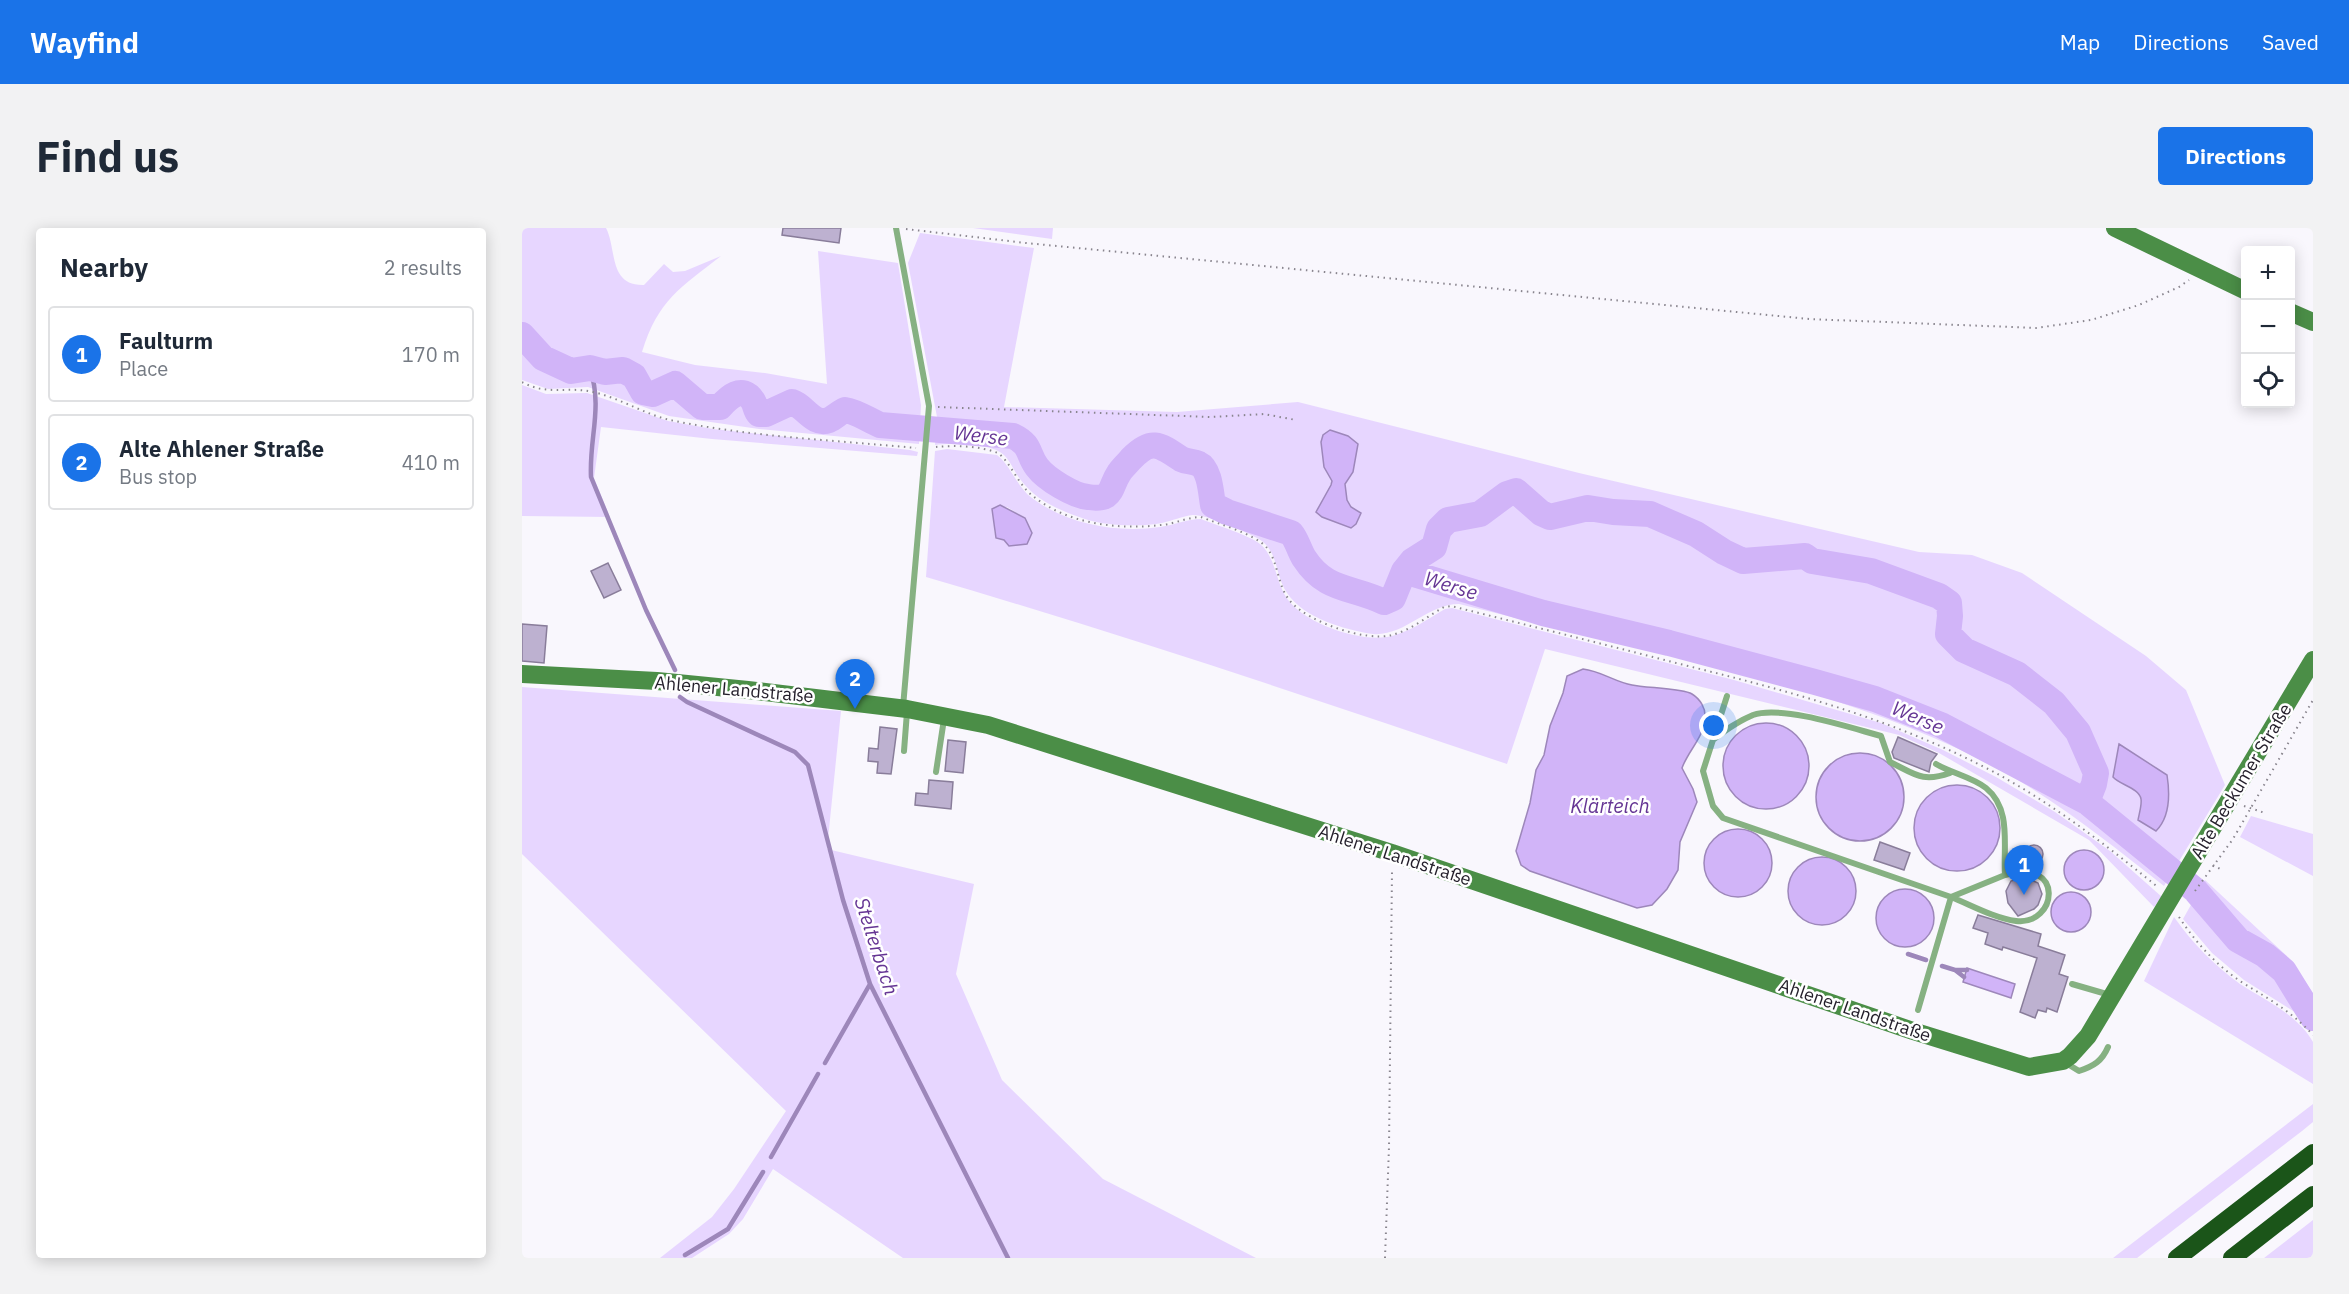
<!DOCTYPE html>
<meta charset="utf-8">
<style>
:root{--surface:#fff;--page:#f2f2f3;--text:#1f2937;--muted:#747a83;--line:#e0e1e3;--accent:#1a73e8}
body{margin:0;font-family:"IBM Plex Sans",sans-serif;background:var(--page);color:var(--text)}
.controls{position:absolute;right:18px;top:18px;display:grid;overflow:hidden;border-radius:6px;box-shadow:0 3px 15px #0003}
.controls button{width:54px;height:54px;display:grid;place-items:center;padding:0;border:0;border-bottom:2px solid var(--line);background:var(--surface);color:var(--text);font:30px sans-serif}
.you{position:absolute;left:1192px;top:498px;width:21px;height:21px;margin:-15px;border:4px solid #fff;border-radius:50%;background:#1a73e8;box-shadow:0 0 0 9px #1a73e833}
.badge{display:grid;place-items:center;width:39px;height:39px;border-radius:50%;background:var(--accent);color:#fff;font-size:20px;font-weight:700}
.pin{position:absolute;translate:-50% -50px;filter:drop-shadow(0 2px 3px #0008)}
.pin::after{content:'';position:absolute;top:32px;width:21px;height:18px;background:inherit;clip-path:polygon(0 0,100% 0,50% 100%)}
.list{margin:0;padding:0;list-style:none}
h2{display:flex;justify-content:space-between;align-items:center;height:78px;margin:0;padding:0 24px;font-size:26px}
h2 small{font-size:20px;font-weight:400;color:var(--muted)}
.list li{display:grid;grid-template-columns:39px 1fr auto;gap:18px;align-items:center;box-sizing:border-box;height:96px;margin:0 12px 12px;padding:0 12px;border:2px solid var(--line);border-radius:6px}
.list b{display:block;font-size:22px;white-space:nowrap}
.list p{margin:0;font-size:20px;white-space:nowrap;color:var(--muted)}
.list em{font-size:20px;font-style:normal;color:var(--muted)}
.icon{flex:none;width:33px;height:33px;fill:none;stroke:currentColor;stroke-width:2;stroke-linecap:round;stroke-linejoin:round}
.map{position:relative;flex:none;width:1791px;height:1030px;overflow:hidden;border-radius:6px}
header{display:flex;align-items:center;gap:36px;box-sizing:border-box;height:84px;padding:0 30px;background:var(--accent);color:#fff}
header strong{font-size:28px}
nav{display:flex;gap:33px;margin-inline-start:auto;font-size:21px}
.intro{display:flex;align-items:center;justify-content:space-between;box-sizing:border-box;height:144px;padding:0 36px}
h1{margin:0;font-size:42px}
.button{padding:15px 27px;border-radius:6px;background:var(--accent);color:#fff;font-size:21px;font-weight:700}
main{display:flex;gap:36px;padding:0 36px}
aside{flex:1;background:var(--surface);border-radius:6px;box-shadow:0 3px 15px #0003}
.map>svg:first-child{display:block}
.green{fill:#e7d6ff;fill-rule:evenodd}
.water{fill:#d1b4f8;stroke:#9d87ba;stroke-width:1.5}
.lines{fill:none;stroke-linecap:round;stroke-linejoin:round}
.stream{stroke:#9d87ba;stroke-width:4.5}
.river{stroke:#d1b4f8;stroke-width:26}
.building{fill:#bdb1d0;stroke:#897d9a;stroke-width:1.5}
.path{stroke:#89858e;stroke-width:2;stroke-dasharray:1.5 4.5;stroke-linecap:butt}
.lane{stroke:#86b182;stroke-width:6}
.secondary{stroke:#4b8e47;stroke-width:18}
.highway{stroke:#1b5519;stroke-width:18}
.labels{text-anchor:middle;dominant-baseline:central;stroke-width:5;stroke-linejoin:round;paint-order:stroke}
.street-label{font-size:18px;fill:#231e2a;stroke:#fff}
.water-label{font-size:20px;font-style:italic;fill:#653594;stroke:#fff}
</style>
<header>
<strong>Wayfind</strong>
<nav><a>Map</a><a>Directions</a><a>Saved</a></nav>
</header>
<div class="intro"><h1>Find us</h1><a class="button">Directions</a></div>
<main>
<aside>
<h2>Nearby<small>2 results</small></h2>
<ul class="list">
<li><span class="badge">1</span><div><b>Faulturm</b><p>Place</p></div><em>170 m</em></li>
<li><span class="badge">2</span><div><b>Alte Ahlener Straße</b><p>Bus stop</p></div><em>410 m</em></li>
</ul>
</aside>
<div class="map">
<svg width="1791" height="1030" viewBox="0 0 1791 1030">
<rect width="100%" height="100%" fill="#f9f7fd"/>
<path class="green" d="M0,0H84C95,21 86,58 122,57L142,36L151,44L163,43L199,28C158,60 136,72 120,124L173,137L243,145L305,156L296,23L376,35L399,177L397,216L237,201L147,188L66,159L26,161L0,152Z
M451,0H531L530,11Z
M398,5L512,20L482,179L655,184L776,174L1057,245L1397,324L1450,327L1500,345L1624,428L1664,462L1703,557L1642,658C1587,615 1533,571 1471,538C1365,483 1259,455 1145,427C1075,410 1006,393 937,376C903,376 880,413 844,405C815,399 777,388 762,360C753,343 755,320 735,310C720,302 687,287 671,287C660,288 650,293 640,295C620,299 583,298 563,291C539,283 514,273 498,251C491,242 487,228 476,223C464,216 427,215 413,217L415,189L386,35ZM1597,516L1634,539L1617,583L1620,573L1616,565L1591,549Z
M0,157L24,166L65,165L146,193L191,201L388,222L396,224L395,228L190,211L79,199L72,250L88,289L0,288Z
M425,221L475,227C489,238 495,259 510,270C546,297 595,305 638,299C653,297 665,291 679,291C694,297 727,307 738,316C753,328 754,353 764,369C780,395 840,416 870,408C889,403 906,391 923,381L930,380L1212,452L1359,495L1421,522L1474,549L1533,584L1588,623L1640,669L1632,679L1567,612L1417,525L1377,507L1023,421L985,536C793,471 599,406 404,349L413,223ZM485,279L503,290L499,316L487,318L482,312L474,310C471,301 473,290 470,281Z
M0,459L319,483L305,621L452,656L434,746L480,852L581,951L734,1030H381L251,941L221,991L207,1006L170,1030H138L190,989L212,961L264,883L0,626Z
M1729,588L1791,606V648L1718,609Z
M1683,652L1767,730L1791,765V803L1776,786L1722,752L1690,725L1661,691Z
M1652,689C1671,716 1692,737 1718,756C1744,773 1775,786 1791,814V856L1622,753Z
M1791,876V894L1780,903L1615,1030H1591Z
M1791,992V1030H1742Z"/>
<path class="water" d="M808,202L826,208L836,216L831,244L823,256L825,272L829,279L839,285L834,296L829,300L800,289L794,284L809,257L810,253L802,239L799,214L801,207Z
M478,277L503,290L510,305L505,316L487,318L482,312L474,310L470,281Z
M1061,441C1079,443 1093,454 1110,457C1123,460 1160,460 1170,466C1178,471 1184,480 1183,490C1182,509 1166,523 1160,540L1171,561L1175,574L1158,614L1156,642L1145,661L1130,677L1115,680L1008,643L999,637L994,623L1008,575L1014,542L1022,527L1028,498L1041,465L1045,448Z
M1201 538a43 43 0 1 1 86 0a43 43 0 1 1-86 0Z
M1597,516L1645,547C1648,566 1648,589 1634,603L1616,592C1617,586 1620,577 1619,571C1617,560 1598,557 1591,549Z
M1294 569a44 44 0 1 1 88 0a44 44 0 1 1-88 0Z
M1392 600a43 43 0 1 1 86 0a43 43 0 1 1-86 0Z
M1182 635a34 34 0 1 1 68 0a34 34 0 1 1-68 0Z
M1542 642a20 20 0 1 1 40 0a20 20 0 1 1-40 0Z
M1266 663a34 34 0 1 1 68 0a34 34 0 1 1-68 0Z
M1354 690a29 29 0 1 1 58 0a29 29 0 1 1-58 0Z
M1529 684a20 20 0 1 1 40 0a20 20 0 1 1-40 0Z
M1445,740L1493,756L1489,770L1441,754Z"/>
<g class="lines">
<path class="stream" d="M68,140C81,181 67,209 69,249L124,382L153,442
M158,469L165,474L273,524L286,537L321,672L348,756L486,1030
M1386,726L1404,732
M1420,738L1433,742L1442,749
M1433,742H1445
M303,835L348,756
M249,929L296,846
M163,1027L206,1001L241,944"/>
<path class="river" d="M0,107L21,130L49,143L68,140L83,144L101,142L112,148L121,164L131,166L153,156L180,179H198C206,170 220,156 231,173C234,178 233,182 237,186H244L270,174C283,178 291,198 307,192C312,190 318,184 323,182C336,184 346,192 358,197L491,208C510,217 505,226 515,239C524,251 552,268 566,269C592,273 587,260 597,245C600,240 605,236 609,231C629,210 637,216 659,231C665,234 671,233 677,236C688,241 689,266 691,277L705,284L769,305C775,312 777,322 782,330C804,364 829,358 862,374L871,370L882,343L1021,385L1147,415L1293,454L1353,471L1419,497L1565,574L1673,662L1716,712L1743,727L1762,743L1791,790
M882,343L890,333L912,319L917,301L926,292L958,286L985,266L994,263L1019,285L1028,289L1066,280L1091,284L1128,286L1174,306L1202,324L1221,333L1283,328L1290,333L1349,343L1417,368L1427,375L1428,388L1426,406L1442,422L1495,446L1532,475L1556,504L1574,545L1572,556L1565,574"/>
</g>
<path class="building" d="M261,0H319L317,15L260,7Z
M86,335L99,362L82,370L69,343Z
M0,396L25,398L22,435L0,433Z
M358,499L375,501L369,546L355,545L356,534L346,533L347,520L356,521Z
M1376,509L1415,526L1409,534L1407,544L1372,530L1370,524Z
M426,512L444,514L441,545L423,543Z
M407,552L431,554L429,581L393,577L394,565L406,566Z
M1358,614L1388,625L1382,642L1352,632Z
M1503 626a9 9 0 1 1 18 0a9 9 0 1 1-18 0Z
M1502,649L1516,655L1520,666L1516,677L1512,681L1496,688L1486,675L1484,663L1489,653Z
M1456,687L1519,706L1516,718L1543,727L1537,746L1546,749L1535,784L1525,780L1524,784L1516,782L1513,790L1498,784L1515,730L1481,719L1480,722L1463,716L1466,705L1451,700Z"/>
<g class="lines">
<path class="path" d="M384,1L504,15L1287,91L1514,100L1569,92L1617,77L1657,59L1667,52
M0,154C25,168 46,158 71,164C98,170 122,186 148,192C228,209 312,212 394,220
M416,179L689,189L742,186L774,192
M414,219C433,217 458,218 476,225C490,236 496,257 511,268C545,296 596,302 639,297C653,296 665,289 679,289C696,296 734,306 745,320C757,335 755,359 769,374C787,394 843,414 870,407C889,402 906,388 922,379L929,378C1005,397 1081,416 1158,436C1267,463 1369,490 1470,543C1530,575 1584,617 1637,660
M1722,578L1743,585
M1691,637L1698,641
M1673,663L1711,611L1791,472
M1657,689C1674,715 1695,738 1721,755C1747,771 1770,784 1791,807
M863,1030L867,919L870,643"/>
<path class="lane" d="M374,0L407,178L381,479
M1205,468L1181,543L1191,578L1201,590L1429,669L1396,782
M1192,511C1204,502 1216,493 1231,487C1260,477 1329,500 1359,508L1368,534C1393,546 1400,555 1428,545
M382,523L385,484
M1414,536C1429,545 1450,549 1464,560C1490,581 1481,618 1483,647L1429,669
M414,544L422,491
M1429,669C1449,677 1472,690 1494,693C1535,698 1544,629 1483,647
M1550,756L1588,767
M1544,835L1557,843C1572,838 1580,833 1586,819"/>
<path class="secondary" d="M1593,0L1724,63
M1768,84L1791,94
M0,446L135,453L226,462L385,481L466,497L870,625L1391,803L1507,839L1541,833L1548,828L1566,808L1791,432"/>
<path class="highway" d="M1655,1030L1791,925
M1710,1030L1791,967"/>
</g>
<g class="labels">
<g class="street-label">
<text transform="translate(212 461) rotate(5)">Ahlener Landstraße</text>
<text transform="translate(1719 553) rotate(-59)">Alte Beckumer Straße</text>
<text transform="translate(873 627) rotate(18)">Ahlener Landstraße</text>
<text transform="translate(1333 782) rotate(19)">Ahlener Landstraße</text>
</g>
<g class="water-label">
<text transform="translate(459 207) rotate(7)">Werse</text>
<text transform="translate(929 357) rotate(17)">Werse</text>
<text transform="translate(1396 489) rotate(23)">Werse</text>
<text x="1088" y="577">Klärteich</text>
<text transform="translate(355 718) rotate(72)">Stelterbach</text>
</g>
</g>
</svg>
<div class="controls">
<button>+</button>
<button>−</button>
<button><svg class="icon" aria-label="locate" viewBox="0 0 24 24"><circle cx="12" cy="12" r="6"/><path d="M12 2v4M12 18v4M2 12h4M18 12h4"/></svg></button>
</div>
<div class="you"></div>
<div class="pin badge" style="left:1502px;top:667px">1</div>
<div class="pin badge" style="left:333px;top:481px">2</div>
</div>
</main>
